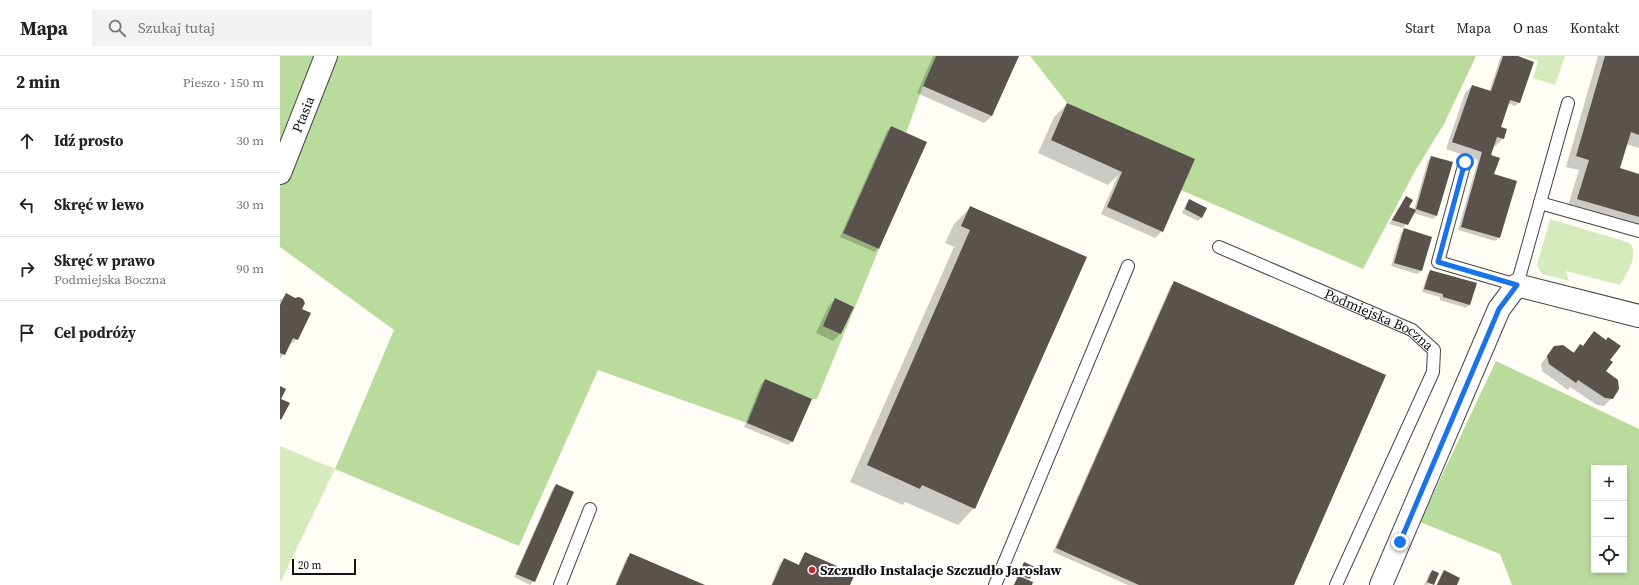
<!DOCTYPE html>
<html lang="pl">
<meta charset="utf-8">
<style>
:root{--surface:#fff;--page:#f2f2f2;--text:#222;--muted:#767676;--line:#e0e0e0}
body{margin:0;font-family:"Source Serif 4",serif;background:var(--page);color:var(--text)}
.controls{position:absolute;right:12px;bottom:12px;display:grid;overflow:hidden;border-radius:0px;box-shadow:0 2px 6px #0003}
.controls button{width:36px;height:36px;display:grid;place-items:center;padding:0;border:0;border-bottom:1px solid var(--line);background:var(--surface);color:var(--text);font:20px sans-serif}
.scale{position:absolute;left:12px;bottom:10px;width:64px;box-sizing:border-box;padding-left:4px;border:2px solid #111;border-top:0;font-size:11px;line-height:14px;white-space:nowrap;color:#111;-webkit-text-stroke:3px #fff;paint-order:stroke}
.stop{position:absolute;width:12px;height:12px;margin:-9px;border:3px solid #1a73e8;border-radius:50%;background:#fff}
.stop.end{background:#1a73e8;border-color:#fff;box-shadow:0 1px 4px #0008}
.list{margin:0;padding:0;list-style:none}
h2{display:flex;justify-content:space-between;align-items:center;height:52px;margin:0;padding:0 16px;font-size:17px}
h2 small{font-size:13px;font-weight:400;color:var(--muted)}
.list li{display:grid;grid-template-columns:26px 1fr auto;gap:12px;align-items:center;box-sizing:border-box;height:64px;padding:0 16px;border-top:1px solid var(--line)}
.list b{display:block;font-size:15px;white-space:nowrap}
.list p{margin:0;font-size:13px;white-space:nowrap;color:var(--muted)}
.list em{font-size:13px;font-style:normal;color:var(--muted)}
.icon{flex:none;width:22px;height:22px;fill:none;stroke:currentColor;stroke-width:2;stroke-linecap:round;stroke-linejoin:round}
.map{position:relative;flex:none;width:1359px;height:529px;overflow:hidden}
header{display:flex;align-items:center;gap:24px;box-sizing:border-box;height:56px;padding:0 20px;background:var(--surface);border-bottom:1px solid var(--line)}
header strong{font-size:19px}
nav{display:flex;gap:22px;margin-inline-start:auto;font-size:14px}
.search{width:280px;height:36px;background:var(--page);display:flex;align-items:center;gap:10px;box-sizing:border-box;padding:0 14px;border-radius:0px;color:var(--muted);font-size:15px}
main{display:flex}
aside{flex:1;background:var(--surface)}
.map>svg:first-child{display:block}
.green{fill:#d5ebbd}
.forest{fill:#b9dc9c;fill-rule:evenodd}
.shadow{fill:#0003}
.building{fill:#5a524d}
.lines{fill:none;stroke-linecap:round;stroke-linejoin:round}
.lane-casing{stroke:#444;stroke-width:14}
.street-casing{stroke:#444;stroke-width:24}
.lane{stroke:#fff;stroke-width:12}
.street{stroke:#fff;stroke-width:22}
.route{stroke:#1a73e8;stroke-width:5}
.poi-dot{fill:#c4262e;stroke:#fff;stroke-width:1.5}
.labels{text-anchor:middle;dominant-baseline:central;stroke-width:4;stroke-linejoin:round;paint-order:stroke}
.street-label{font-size:14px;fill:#111;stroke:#fff}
.poi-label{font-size:14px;font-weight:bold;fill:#111;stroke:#fff;text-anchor:start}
</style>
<header>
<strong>Mapa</strong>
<div class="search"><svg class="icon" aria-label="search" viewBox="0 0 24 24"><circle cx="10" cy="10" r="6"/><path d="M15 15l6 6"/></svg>Szukaj tutaj</div>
<nav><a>Start</a><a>Mapa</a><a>O nas</a><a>Kontakt</a></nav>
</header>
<main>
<aside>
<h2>2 min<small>Pieszo · 150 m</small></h2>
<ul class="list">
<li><svg class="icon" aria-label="ahead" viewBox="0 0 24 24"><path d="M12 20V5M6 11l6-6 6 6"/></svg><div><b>Idź prosto</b></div><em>30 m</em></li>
<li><svg class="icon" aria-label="left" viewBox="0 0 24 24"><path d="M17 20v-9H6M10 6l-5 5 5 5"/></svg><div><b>Skręć w lewo</b></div><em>30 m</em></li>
<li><svg class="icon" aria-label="right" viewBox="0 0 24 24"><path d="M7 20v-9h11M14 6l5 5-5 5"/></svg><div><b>Skręć w prawo</b><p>Podmiejska Boczna</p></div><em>90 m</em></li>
<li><svg class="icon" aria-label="arrive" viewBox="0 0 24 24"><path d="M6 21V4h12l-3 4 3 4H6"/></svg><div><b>Cel podróży</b></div></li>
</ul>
</aside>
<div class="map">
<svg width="1359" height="529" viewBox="0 0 1359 529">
<rect width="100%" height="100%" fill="#fffdf5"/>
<path class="green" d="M1244,0H1285L1275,29L1253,22L1258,5Z
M1270,163L1347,186L1351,188C1358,202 1347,217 1340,229L1286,215L1289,225L1262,218L1257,209Z
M0,390L55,413L1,525L0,524Z"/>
<path class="forest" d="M0,0H656L643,30L626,77L611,70L563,177L599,193L537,343H532L485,324L467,367L318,314L239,490L55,413L114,274L0,191Z
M750,0H1196L1164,68L1135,115L1083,213L901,134L914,103L787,47Z
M1216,305L1359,373V529H1232L1220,498L1140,466ZM1314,412H1344V514H1314Z"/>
<path class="shadow" d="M653,0H738L712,60L704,67L637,37Z
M1221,0H1235L1239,47L1235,50L1228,47L1219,71L1223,82L1216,90L1213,89L1210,100L1219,182L1215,185L1178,174L1198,104L1166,93L1185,37L1192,30L1209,36Z
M1318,0H1359V92L1346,88L1339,113L1359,119V175L1287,153L1299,114L1286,111Z
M787,48L913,104L882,175L875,182L821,158L838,119L828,129L758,97L774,61Z
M611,71L598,192L595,196L560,181L607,75Z
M1152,101L1156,160L1153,163L1134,157L1123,172L1109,168L1126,141L1128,151L1134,154L1148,104Z
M909,144L922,161L918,165L902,157L906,148Z
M691,151L694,452L678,469L625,446L623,449L570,426L674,191L665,187L674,168Z
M1124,174L1151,182L1141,215L1137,218L1111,210L1121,177Z
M1150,216L1190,248L1186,252L1160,244V241L1142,236L1147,219Z
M895,226L1013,529H848L773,496L891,229Z
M6,239L17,283L8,290L4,298L0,303V244Z
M555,243L560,278L553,285L536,277L548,251Z
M1300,289L1329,305L1325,315L1332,342L1324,350L1317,349L1290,331L1288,334L1262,315L1261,308L1274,291L1292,297Z
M485,325L530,344L512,386L508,389L464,371L481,328Z
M276,429L254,525L250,529L234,521L273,432Z
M525,497L569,529H491L500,507L504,504L518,510L522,501Z
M351,498L423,529H335L347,501Z
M745,508L749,522L747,525L751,529H733L738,522H736L741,511Z
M1152,515L1153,528L1144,529L1149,518Z
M1164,515L1175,529H1156L1161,519Z"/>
<path class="building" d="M656,0H739L712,60L643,30Z
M1223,0H1238L1254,6L1240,47L1230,44L1221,71L1227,73L1224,83L1217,81L1211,99L1220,102L1214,118L1237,125L1220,182L1181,171L1202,96L1172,86L1192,29L1211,35Z
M1325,0H1359V79L1351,76L1340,112L1359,118V161L1297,143L1309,104L1296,100Z
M787,47L915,103L883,176L827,151L842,116L771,84Z
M611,70L647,86L599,193L563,177Z
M1151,100L1173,106L1157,160L1136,153Z
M1126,140L1133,144L1129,151L1136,154L1128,169L1112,164Z
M909,143L927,152L922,162L905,153Z
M690,150L807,201L695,453L642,429L640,433L587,409L690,174L681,170Z
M1124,172L1152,181L1142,215L1114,207Z
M1150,214L1197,227L1190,249L1163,241V238L1144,233Z
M894,225L1106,319L1014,529H859L776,492Z
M6,237L15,242L19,241L23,243L25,247L22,253L31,257L18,284L13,282L5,299L0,297V249Z
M555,242L574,251L561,278L543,270Z
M1314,275L1326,284L1328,281L1341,290L1330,304L1333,306L1326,315L1338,324L1339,333L1333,343L1325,342L1298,324L1296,327L1269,308L1267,300L1274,290L1283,289L1294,297L1300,288L1303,290Z
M485,323L532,343L513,386L467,367Z
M0,330L6,333L1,343L10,347L1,364L0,363Z
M276,428L294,436L255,526L236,518Z
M525,496L575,518L570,529H492L504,502L519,509Z
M350,497L425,529H336Z
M744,506L755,511L750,523L739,518Z
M1152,514L1159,517L1154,529L1147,526Z
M1164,514L1180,522L1177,529H1157Z
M738,520L753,526L752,529H734Z"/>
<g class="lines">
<g class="lane-casing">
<g id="lane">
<path d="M1185,106L1158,206L1237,229L1288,47"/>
<path d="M1260,147L1359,175"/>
<path id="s1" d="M939,191L1132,274L1154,294L1153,316L1056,529"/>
<path d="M280,529L310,453"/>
<path d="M715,529L848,210"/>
</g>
</g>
<g class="street-casing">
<g id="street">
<path id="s2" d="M0,117L46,0"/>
<path d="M1101,529L1219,253L1237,229L1359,260"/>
</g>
</g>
<use href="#lane" class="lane"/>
<use href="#street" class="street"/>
</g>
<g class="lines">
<path class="route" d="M1120,486L1219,253L1237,229L1158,206L1185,106"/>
</g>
<circle class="poi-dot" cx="532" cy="514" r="4"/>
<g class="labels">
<g class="street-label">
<text stroke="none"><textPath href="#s2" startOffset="63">Ptasia</textPath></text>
<text stroke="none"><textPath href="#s1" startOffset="176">Podmiejska Boczna</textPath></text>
</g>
<g class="poi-label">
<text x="540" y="514">Szczudło Instalacje Szczudło Jarosław</text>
</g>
</g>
</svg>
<div class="controls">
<button>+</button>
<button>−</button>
<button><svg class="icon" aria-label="locate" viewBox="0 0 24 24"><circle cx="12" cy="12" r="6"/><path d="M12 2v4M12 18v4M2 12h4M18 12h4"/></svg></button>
</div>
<div class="scale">20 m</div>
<div class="stop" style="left:1185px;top:106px"></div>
<div class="stop end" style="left:1120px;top:486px"></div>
</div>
</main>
